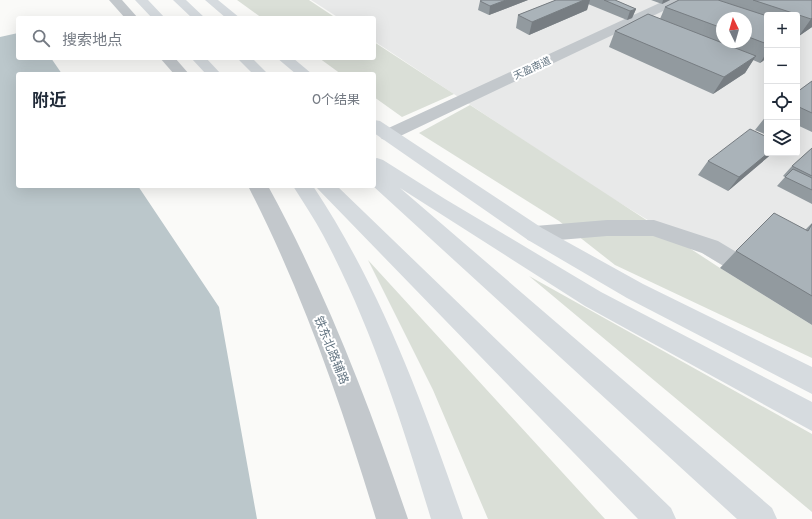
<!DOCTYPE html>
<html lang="zh">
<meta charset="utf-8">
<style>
:root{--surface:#fff;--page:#f6f6f7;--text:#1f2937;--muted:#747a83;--line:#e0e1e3}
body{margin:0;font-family:Cabin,"Noto Sans SC",sans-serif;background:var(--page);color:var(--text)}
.controls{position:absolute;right:12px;top:12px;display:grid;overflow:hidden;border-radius:4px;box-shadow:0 4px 16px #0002}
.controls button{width:36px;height:36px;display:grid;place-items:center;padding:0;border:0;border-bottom:1px solid var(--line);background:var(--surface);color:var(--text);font:20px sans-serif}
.compass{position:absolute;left:716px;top:12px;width:36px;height:36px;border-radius:50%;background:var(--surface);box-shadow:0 4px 16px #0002;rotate:355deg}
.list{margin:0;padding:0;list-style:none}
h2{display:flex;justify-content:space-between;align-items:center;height:52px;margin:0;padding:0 16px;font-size:17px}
h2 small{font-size:13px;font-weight:400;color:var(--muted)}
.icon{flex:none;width:22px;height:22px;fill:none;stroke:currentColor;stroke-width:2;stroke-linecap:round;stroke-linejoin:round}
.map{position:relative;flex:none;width:812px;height:519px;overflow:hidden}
.search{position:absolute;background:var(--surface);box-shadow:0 4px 16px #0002;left:16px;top:16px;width:360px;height:44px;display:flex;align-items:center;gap:10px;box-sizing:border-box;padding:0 14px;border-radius:4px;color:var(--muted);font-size:15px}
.panel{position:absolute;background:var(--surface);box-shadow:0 4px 16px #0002;left:16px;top:72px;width:360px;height:116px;border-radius:4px}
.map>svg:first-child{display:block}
.built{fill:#e8e9e9;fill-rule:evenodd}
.green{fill:#dadfd7}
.water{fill:#bbc7cb}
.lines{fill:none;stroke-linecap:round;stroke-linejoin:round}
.minor{fill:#c3c8cc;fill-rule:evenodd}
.highway{fill:#d6dbdf;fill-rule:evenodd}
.wall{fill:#929a9f;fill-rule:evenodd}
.shaded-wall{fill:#777d82}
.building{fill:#aab3b9;stroke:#777d82}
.labels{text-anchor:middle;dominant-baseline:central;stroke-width:4;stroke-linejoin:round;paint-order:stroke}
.far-street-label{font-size:10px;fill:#657683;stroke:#fff}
.street-label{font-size:12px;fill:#657683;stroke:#fff}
</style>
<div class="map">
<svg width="812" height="519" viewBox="0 0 812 519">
<rect width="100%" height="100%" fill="#fafaf8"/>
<path class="built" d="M311,0H812V320L597,189L374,41V18H339ZM767,15H797V153H767ZM722,18H746V42H722Z"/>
<path class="green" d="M237,0H309L336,18H262Z
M374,42L454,94L402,117L374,97V74H341L319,58H374Z
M470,105L720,268L812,325V358L615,265L559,221L419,133Z
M368,260L605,519H488L433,390Z
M529,276L812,434V513V512Z"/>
<path class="water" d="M18,33V58H51L62,74H18V186H138L219,307L257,519H0V37Z"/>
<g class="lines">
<path class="minor" d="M109,0H122L138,18H125Z
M666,0H682L680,3L394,139L388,140L382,139L379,135L382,131Z
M160,58H175L189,74H174Z
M248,186H268C326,292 369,404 408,519H376C341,404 303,293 248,186Z
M607,220H654L718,241L763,268L766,274L763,280L755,283L747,280L702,253L653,236H607L535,242L528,240L524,234L528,228L535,226Z"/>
<path class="highway" d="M135,0H148L165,18H152Z
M173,0H186L205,18H192Z
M205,0H218L240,18H226Z
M191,58H206L221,74H206Z
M237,58H252L268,74H253Z
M277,58H293L312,74H296Z
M374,120L380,121L542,228L643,284L812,367V394L627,298L528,240L374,133Z
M377,158L383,160L445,199L601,292L812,402V431L585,306L400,188L772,508L777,519H737L373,186L374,159Z
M293,186H313C381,288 423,404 463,519H431C402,423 371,325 323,235C314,218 303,202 293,186Z
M315,186H337L671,508L676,519H638Z"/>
</g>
<path class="wall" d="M528,0L489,15L478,10L480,1Z
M556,0H615L636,9L632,18L627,20L588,4L587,10L529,35L516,28L518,15Z
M651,0H670L662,4Z
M679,0H812V27L799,36L797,35V15H767V58L760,63L753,60L745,73L713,94L609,47L615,31L660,19L665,7ZM722,18H746V42H722Z
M812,81V132L797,125V92Z
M767,115V135L755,130Z
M812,148V204L777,186L785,177L783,176L792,166Z
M767,153H772L768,157L728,191L698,175L708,161Z
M812,223V325L720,268L736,251L805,230Z"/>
<path class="shaded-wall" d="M506,0H528L489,15L490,6Z
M584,0H590L587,10L529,35L532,22Z
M663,0H670L662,4Z
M636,9L632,18L627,20L630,11Z
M812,18V27L799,36L811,19Z
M767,52V58L760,63Z
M756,56L745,73L713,94L724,77Z
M768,153H772L768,157L728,191L739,177Z"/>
<path class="building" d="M482,0H506L490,6L480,1Z
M556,0H584L532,22L518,15Z
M604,0H615L636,9L630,11Z
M679,0H718L767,16V44L746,36V18H722V28L665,7Z
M753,0H812V18L811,19Z
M648,14L756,56L724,77L615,31Z
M812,81V113L799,107L797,108V92Z
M750,129L767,137V153H768L739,177L708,161Z
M812,148V176L792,166Z
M793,169L812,178V190L785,177Z
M774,213L808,231L812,224V296L736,251Z"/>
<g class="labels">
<g class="far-street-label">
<text transform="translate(532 68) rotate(-25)">天盈南道</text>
</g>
<g class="street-label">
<text transform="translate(332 350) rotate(68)">铁东北路辅路</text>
</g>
</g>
</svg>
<div class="controls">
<button>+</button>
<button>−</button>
<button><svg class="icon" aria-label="locate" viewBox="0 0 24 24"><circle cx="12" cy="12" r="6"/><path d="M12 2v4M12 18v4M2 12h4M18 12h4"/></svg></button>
<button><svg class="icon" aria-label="layers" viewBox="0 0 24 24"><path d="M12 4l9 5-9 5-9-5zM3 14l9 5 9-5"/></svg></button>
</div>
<svg class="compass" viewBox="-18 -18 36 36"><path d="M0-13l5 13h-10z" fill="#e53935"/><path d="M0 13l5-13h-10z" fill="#747a83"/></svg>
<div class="search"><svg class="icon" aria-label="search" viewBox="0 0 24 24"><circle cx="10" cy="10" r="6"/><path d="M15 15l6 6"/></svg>搜索地点</div>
<section class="panel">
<h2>附近<small>0个结果</small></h2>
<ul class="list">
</ul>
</section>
</div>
